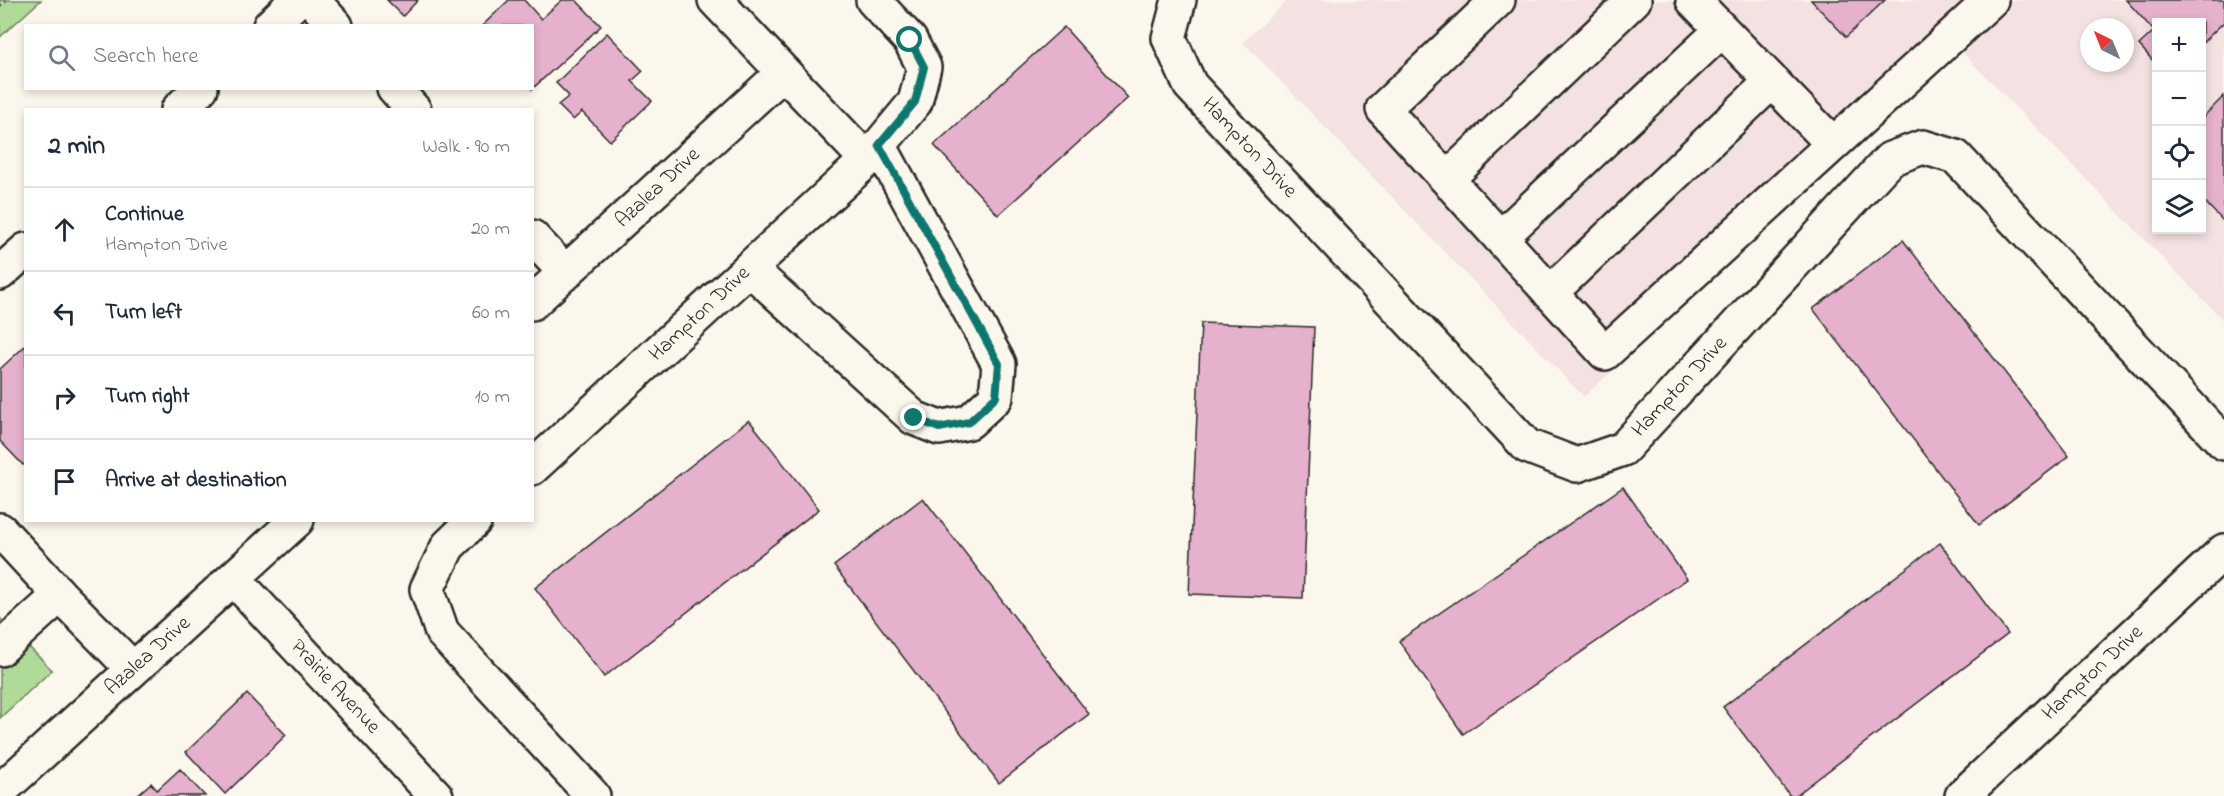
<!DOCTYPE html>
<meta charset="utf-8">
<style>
:root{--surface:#fff;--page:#f2f2f3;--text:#1f2937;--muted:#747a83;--line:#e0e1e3}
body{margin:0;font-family:"Indie Flower",sans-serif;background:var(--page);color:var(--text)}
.controls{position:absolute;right:18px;top:18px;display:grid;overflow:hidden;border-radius:0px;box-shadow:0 3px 9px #0003}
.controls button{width:54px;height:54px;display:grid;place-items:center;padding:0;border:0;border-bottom:2px solid var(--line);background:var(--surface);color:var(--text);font:30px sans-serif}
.compass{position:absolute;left:2080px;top:18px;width:54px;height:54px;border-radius:50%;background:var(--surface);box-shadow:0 3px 9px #0003;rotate:317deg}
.stop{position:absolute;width:18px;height:18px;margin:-14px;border:4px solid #0f766e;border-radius:50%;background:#fff}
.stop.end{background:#0f766e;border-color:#fff;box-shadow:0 2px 6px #0008}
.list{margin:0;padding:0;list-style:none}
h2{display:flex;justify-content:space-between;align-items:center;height:78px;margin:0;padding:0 24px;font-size:26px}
h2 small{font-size:20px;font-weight:400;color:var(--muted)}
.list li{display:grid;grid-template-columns:39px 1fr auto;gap:18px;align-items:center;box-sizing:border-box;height:84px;padding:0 24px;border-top:2px solid var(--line)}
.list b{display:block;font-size:22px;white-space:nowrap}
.list p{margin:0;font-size:20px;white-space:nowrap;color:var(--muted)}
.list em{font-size:20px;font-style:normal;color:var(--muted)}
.icon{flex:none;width:33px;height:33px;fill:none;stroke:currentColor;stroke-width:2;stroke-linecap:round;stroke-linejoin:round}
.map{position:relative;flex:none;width:2224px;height:796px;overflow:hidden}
.search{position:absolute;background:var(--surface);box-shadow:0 3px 9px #0003;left:24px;top:24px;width:510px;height:66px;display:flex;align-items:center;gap:15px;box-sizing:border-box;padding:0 21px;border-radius:0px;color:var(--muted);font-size:22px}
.panel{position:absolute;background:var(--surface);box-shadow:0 3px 9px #0003;left:24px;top:108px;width:510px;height:414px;border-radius:0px}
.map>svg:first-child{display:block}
.built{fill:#f4e2e2;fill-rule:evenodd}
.green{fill:#afda98;stroke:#6d8262;stroke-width:1.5}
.building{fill:#e5b1cc;stroke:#2b2b2b;stroke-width:1.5}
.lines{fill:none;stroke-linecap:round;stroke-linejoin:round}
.minor-casing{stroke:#2b2b2b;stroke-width:38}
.path{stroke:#2b2b2b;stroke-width:4;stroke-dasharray:1.5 4.5;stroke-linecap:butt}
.minor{stroke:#fbf7ec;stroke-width:33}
.route{stroke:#0f766e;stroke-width:8}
.labels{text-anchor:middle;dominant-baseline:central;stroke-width:6;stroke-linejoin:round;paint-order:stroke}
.street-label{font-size:21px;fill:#2b2b2b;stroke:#fbf7ec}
</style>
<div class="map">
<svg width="2224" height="796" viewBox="0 0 2224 796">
<rect width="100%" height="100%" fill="#fbf7ec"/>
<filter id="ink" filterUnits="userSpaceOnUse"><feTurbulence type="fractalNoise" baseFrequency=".0167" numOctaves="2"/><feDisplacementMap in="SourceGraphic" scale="12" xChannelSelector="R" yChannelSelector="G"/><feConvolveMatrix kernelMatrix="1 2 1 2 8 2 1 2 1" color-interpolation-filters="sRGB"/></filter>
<g filter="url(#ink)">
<path class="built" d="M1288,0H2224V321L1961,51L1584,397L1243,42ZM2156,22H2202V230H2156ZM2089,27H2125V63H2089Z"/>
<path class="green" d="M0,0H41L0,37Z
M0,618L52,670L0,718Z"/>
<path class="building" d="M387,0H418L403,16Z
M509,0H524L541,19L562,0H576L601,26L532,89V26H482Z
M1811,0H1885L1846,37Z
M2126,0H2224V22L2202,43V22H2156V64L2139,45L2154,31Z
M1064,27L1128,98L998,215L934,145Z
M607,33L643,71L632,81L652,101L610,141L582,112L573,120L558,105L569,96L556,83Z
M2224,96V222L2202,199V118Z
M1903,240L2069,456L1979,525L1813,309Z
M1201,323L1314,327L1303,598L1189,594Z
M26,345V463L23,465L0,441V369Z
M749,420L819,509L604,677L535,588Z
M1623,487L1687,579L1463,734L1399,641Z
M923,498L1089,714L999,783L834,566Z
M1940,543L2008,634L1795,796H1790L1723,707Z
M247,694L286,735L225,794L186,752Z
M180,769L205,796H136L151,783L157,790Z"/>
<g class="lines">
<g class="minor-casing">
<path id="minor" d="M312,0L336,26
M715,0L867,160
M1179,0L1169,38L1190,85L1527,446L1577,465L1623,449L1890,159L1923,147L1956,157L2224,443
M1498,0L1383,109L1605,353L1991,0
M1693,0L1833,144
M270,26L297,0
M394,88L414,110
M178,110L201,88
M1447,179L1634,0
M532,237L566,273
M1500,238L1722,30
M749,268L914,418L939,428L969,422L996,397L999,364L879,145
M0,273L26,250
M1550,293L1772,81
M532,303L783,73
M532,468L867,160L915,102L924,67L910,40L873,0
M475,520L448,546L427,589L442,632L593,796
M0,530L60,595L133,669
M234,579L436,796
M0,649L60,595
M0,791L297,520
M1962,796L2224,551"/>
</g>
<path class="path" d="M0,5L6,0"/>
<use href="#minor" class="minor"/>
</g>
</g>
<g class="lines" filter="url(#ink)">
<path class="route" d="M910,40L924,67L915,102L879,145L999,364L996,397L969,422L939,428L914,418"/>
</g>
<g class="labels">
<g class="street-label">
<text transform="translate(1249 148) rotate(47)">Hampton Drive</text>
<text transform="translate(658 188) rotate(-43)">Azalea Drive</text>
<text transform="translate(700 314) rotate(-43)">Hampton Drive</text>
<text transform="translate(1680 387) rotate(-47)">Hampton Drive</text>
<text transform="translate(148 656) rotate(-42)">Azalea Drive</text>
<text transform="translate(2093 673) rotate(-43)">Hampton Drive</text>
<text transform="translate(335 687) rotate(47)">Prairie Avenue</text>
</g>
</g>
</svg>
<div class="controls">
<button>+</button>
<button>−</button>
<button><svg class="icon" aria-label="locate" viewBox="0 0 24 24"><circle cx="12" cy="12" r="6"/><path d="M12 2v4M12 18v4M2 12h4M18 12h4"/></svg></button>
<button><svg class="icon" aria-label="layers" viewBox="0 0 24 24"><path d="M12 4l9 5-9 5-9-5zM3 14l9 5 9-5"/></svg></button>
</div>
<svg class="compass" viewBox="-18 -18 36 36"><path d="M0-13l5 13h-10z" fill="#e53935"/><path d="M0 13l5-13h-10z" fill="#747a83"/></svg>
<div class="stop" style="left:910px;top:40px"></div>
<div class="stop end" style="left:914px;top:418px"></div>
<div class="search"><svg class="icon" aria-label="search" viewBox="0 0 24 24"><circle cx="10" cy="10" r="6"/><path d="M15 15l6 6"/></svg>Search here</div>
<section class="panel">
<h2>2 min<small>Walk · 90 m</small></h2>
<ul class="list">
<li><svg class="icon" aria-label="ahead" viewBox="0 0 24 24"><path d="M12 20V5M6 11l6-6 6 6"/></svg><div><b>Continue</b><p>Hampton Drive</p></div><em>20 m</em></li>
<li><svg class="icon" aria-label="left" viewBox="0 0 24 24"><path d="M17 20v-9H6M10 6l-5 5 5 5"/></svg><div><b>Turn left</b></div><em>60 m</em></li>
<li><svg class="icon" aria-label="right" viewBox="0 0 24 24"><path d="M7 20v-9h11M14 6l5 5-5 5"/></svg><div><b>Turn right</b></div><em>10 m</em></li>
<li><svg class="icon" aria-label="arrive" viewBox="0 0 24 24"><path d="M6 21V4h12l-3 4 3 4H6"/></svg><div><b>Arrive at destination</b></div></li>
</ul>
</section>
</div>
